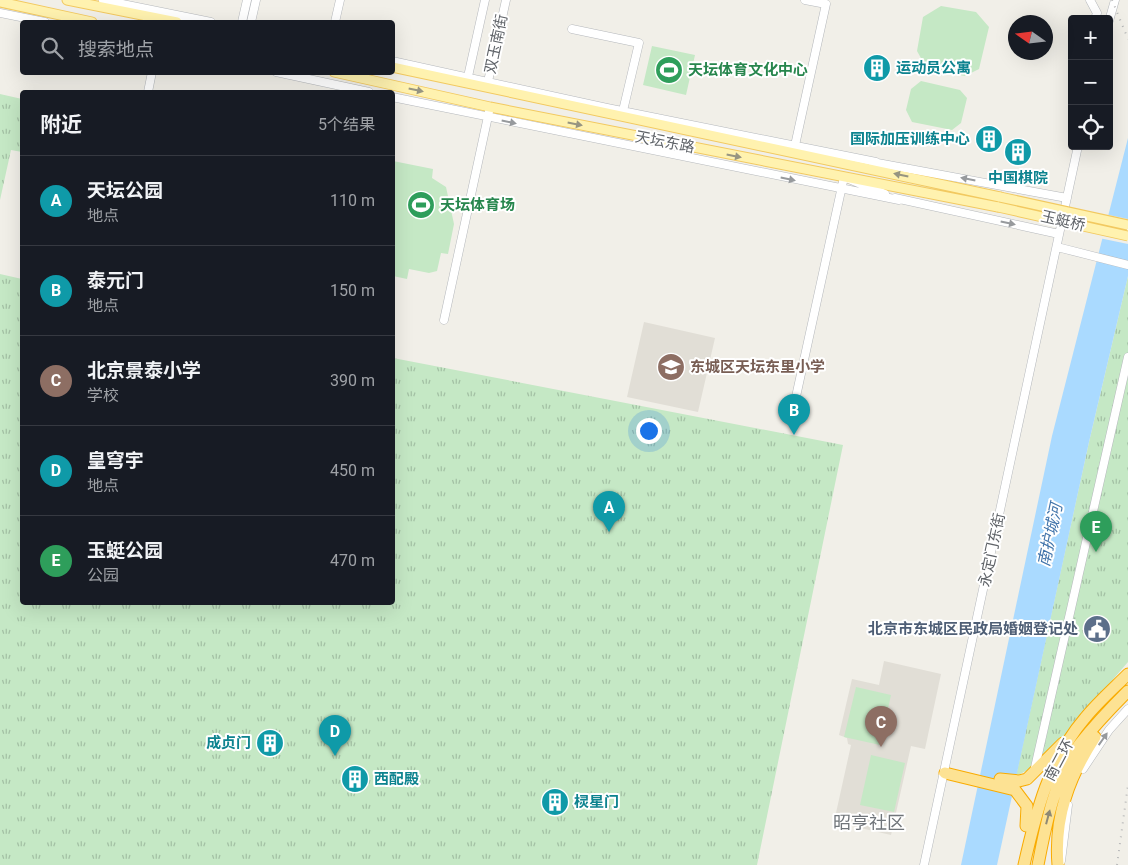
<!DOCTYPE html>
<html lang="zh">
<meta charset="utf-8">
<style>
:root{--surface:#171b24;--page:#20242c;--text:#f1f3f6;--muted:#9ea1a6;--line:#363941;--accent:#ea4335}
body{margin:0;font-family:Roboto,"Noto Sans SC",sans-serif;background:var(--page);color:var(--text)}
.controls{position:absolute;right:15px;top:15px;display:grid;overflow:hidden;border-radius:5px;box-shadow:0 5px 20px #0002}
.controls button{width:45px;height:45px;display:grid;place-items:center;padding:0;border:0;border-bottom:1px solid var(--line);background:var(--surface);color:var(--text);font:25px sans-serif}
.compass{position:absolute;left:1008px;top:15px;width:45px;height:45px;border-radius:50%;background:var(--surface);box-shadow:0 5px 20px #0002;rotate:284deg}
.you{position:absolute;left:648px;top:430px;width:18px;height:18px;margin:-12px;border:4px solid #fff;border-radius:50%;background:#1a73e8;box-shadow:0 0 0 8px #1a73e833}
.badge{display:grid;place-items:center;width:32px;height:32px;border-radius:50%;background:var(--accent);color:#fff;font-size:16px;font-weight:700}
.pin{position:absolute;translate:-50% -41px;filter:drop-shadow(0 1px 2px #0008)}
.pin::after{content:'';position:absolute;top:26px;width:18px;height:15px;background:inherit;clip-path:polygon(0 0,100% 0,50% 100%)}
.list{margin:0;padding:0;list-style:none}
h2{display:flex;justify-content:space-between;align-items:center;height:65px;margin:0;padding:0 20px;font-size:21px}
h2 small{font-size:16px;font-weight:400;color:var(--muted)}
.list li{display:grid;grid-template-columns:32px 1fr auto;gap:15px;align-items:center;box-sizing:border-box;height:90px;padding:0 20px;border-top:1px solid var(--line)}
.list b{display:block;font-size:19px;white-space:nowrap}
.list p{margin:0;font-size:16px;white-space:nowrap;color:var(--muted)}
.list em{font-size:16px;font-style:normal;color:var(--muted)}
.icon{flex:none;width:28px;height:28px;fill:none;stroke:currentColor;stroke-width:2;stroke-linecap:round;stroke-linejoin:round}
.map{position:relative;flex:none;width:1128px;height:865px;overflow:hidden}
.search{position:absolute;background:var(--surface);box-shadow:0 5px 20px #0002;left:20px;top:20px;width:375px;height:55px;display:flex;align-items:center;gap:12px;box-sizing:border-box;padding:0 18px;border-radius:5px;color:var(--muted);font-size:19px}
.panel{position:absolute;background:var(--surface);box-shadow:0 5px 20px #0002;left:20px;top:90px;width:375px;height:515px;border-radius:5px}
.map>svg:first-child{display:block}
.education{fill:#e1ded6}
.park{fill:url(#park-tufts)}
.garden{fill:#c5e8c5}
.water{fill:#aadaff}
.pier{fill:#f1efe8}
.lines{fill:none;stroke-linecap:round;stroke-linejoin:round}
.minor-casing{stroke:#b5b8bc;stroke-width:9}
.major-casing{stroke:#f2c960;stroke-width:11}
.highway-casing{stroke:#f9ab00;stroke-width:13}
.minor{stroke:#fff;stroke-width:8}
.major{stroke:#fff2af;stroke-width:9}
.highway{stroke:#fde293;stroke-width:11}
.rail{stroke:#b6b7b8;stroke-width:2;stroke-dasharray:1 6;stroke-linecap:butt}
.major-bridge-casing{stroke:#f2c960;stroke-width:11;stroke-linecap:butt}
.major-bridge{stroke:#fff2af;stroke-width:9}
.oneway{fill:#979581}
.oneway2{fill:#979a9d}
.oneway3{fill:#8e8975}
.labels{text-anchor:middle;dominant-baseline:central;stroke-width:4;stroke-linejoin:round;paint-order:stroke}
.street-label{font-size:15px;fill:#5f6368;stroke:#fff}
.culture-label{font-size:15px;font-weight:bold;fill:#0d838f;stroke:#fff;text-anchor:start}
.leisure-label{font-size:15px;font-weight:bold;fill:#27864d;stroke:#fff;text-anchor:start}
.education-label{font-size:15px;font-weight:bold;fill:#785e54;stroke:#fff;text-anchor:start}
.service-label{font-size:15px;font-weight:bold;fill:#4e5e75;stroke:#fff;text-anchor:end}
.water-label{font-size:16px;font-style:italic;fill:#4174aa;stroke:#fff}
.quarter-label{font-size:18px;fill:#70757a;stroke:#fff}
</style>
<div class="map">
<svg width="1128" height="865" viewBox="0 0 1128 865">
<defs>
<pattern id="park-tufts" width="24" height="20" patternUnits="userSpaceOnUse" patternTransform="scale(1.25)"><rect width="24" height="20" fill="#c5e8c5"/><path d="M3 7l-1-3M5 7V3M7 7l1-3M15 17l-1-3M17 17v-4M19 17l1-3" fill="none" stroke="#a3c0a4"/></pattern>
</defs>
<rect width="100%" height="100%" fill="#f1efe8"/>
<path class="education" d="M644,322L715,338L698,412L627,397Z
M884,661L941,674L925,749L911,746L891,835L834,822L851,745L848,744L847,738L839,735L852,679L879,685Z"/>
<path class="park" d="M0,94L22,99V152L11,150L0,200Z
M0,274L22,279V602H392L393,358L843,445L757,865H0Z
M1128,276V662L1040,764L1016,776L1089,442Z"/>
<path class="garden" d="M941,6L976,12L989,27L979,69L965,76L927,69L917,51L923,17Z
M652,46L695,55L686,95L643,85Z
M921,81L960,90L967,98L961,123L952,130L912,122L906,110L911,89Z
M393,161L433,169L432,178L446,187L454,224L448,254L441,253L437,271L429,273L409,269L407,279L393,276Z
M856,687L891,695L880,745L844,737Z
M871,755L905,763L894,812L860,805Z"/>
<path class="water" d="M1128,138V276L1089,442L997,865H961L1052,436Z"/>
<path class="pier" d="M1104,214L1128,219V244L1099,238Z"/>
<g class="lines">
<g class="minor-casing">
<path id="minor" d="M103,0L211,22
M1090,0L1097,13L1095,19
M0,13L45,22
M1109,21L1115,0
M242,22L247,0
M251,22L256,0
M335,22L340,0
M572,29L639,43L622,115
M392,61L607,108L876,162
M276,72L369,92
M467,81L485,0
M487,86L506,0
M148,92L152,72
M392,97L899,200
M794,150L826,4L805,0
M872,162L1067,198
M895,198L1059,234
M1063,216L1128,230
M1057,247L1128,265
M444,320L490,107
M792,415L844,177L885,194
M1083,769L1109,730L1128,709
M1034,772L1128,357
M1061,861L1068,805
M924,865L1078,146"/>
</g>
<g class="major-casing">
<path id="major" d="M67,0L177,22
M0,2L92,22
M392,67L1000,197
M334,72L490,107L998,207"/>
</g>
<g class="highway-casing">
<path id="highway" d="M945,773L1015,790L1027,806L1026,826
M1000,779L1019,781L1027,779L1063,743
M1024,865C1036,812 1049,760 1085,718C1098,702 1114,688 1128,674
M1038,865C1046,824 1054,780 1079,745C1094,726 1111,708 1128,691
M1058,865C1054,817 1069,777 1095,737"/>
</g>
<use href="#minor" class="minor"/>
<use href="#major" class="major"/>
<use href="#highway" class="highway"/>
<path class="rail" d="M1112,0L1128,39
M1117,865L1128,785"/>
<g class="major-bridge-casing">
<path id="major-bridge" d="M1000,197L1128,225
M998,207L1128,236"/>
</g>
<use href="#major-bridge" class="major-bridge"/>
</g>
<defs><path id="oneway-solid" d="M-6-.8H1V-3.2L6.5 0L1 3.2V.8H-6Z" transform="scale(1.25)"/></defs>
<g class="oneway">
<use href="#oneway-solid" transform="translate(416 90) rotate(12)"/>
<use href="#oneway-solid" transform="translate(575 124) rotate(11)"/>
<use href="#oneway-solid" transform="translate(734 156) rotate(11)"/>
<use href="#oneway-solid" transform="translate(901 175) rotate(-168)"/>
</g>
<g class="oneway2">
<use href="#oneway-solid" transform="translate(509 122) rotate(12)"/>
<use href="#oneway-solid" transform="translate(788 179) rotate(12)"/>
<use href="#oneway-solid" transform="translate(968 179) rotate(-169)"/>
<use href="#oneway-solid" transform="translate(1008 223) rotate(12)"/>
<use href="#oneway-solid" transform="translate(1103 739) rotate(-55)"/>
</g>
<use class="oneway3" href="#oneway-solid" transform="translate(1048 817) rotate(-75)"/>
<defs>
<g id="building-disc" transform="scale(1.4375)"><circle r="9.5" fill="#0f9aa8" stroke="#fff"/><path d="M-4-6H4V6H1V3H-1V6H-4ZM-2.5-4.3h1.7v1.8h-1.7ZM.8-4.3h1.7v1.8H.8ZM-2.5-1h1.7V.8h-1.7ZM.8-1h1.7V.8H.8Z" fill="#fff"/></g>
<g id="stadium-disc" transform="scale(1.4375)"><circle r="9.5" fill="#2e9e5b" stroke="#fff"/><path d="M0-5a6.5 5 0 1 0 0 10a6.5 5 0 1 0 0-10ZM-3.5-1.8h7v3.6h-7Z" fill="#fff"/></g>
<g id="school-disc" transform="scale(1.4375)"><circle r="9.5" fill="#8d6e63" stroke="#fff"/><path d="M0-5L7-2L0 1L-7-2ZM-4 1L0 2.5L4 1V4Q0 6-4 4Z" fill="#fff"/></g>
<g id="civic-disc" transform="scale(1.4375)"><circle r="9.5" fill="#5c6f8a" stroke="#fff"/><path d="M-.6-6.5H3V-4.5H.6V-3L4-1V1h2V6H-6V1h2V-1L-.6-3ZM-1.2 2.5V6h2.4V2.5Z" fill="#fff"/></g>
</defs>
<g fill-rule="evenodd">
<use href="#building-disc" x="877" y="68"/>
<use href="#stadium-disc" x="669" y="70"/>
<use href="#building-disc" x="989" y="139"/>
<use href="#building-disc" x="1018" y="152"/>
<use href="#stadium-disc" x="421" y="205"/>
<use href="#school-disc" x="671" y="367"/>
<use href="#civic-disc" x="1097" y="629"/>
<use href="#building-disc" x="270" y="743"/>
<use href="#building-disc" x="355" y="779"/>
<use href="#building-disc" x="555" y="802"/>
</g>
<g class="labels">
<g class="street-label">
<text transform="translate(496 44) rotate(-78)">双玉南街</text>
<text transform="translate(665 142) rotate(11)">天坛东路</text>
<text transform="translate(1063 221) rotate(13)">玉蜓桥</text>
<text transform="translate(992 550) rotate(-78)">永定门东街</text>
<text transform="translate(1059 760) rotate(-62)">南二环</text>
</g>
<g class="culture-label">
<text x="896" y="68">运动员公寓</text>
<text x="970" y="139" text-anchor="end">国际加压训练中心</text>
<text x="1018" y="178" text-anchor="middle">中国棋院</text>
<text x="251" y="743" text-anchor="end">成贞门</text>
<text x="374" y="779">西配殿</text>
<text x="574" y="802">棂星门</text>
</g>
<g class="leisure-label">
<text x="688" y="70">天坛体育文化中心</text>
<text x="440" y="205">天坛体育场</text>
</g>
<g class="education-label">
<text x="690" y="367">东城区天坛东里小学</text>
</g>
<g class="service-label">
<text x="1078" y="629">北京市东城区民政局婚姻登记处</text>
</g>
<g class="water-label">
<text transform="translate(1050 535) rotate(-78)">南护城河</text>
</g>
<g class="quarter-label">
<text x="869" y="822">昭亨社区</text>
</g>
</g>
</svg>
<div class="controls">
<button>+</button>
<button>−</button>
<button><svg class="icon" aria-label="locate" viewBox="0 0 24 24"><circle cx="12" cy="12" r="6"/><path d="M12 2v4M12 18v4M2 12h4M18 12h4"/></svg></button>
</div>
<svg class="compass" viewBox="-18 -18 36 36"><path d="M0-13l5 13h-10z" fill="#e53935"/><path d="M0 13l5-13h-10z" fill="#9ea1a6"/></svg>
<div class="you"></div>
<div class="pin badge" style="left:609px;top:532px;background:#0f9aa8">A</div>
<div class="pin badge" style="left:794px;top:435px;background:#0f9aa8">B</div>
<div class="pin badge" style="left:881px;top:747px;background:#8d6e63">C</div>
<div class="pin badge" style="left:335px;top:756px;background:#0f9aa8">D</div>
<div class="pin badge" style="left:1096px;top:552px;background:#2e9e5b">E</div>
<div class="search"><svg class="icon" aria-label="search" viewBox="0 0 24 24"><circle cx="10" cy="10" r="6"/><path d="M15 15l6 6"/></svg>搜索地点</div>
<section class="panel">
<h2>附近<small>5个结果</small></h2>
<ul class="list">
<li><span class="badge" style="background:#0f9aa8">A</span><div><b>天坛公园</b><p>地点</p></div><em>110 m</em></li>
<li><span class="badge" style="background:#0f9aa8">B</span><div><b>泰元门</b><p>地点</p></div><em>150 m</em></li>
<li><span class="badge" style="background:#8d6e63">C</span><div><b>北京景泰小学</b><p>学校</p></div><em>390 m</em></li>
<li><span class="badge" style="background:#0f9aa8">D</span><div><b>皇穹宇</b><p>地点</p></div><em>450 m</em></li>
<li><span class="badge" style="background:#2e9e5b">E</span><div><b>玉蜓公园</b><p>公园</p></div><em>470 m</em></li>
</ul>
</section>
</div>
